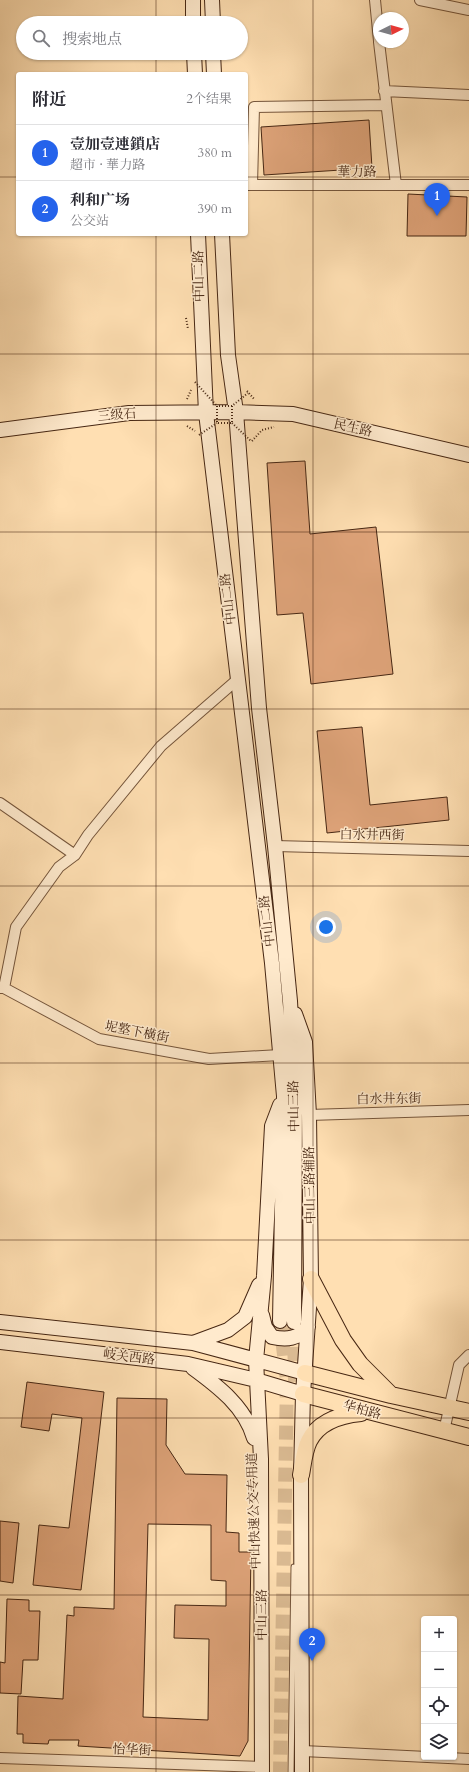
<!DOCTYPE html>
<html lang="zh">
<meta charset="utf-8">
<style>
:root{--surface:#fff;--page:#f7f7f7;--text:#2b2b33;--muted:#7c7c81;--line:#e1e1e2;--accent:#2563eb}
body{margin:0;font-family:Cardo,"Noto Serif SC",serif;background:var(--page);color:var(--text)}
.controls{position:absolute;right:12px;bottom:12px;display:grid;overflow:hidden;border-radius:4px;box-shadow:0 1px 3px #0004}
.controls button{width:36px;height:36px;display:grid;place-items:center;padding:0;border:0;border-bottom:1px solid var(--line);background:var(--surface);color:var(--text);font:20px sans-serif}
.compass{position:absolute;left:373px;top:12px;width:36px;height:36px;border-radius:50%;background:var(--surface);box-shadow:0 1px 3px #0004;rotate:85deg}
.you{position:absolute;left:326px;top:927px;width:14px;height:14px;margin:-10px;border:3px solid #fff;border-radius:50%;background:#1a73e8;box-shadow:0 0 0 6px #1a73e833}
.badge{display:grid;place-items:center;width:26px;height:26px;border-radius:50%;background:var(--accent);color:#fff;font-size:13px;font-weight:700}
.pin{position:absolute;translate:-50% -33px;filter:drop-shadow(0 1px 2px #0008)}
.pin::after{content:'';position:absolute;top:21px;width:14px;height:12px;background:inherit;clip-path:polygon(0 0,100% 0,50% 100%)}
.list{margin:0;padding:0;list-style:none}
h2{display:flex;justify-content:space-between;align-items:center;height:52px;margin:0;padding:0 16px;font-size:17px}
h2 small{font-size:13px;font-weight:400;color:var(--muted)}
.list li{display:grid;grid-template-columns:26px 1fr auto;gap:12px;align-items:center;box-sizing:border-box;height:56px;padding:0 16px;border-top:1px solid var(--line)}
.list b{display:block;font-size:15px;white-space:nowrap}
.list p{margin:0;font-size:13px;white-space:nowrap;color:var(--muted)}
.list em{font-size:13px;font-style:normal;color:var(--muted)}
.icon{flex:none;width:22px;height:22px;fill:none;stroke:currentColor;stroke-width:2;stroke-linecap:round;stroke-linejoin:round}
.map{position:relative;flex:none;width:469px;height:1772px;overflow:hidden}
.search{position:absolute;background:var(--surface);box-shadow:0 1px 3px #0004;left:16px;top:16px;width:232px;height:44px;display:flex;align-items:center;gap:10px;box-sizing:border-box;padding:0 14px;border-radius:22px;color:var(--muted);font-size:15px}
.panel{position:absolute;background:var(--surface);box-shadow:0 1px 3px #0004;left:16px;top:72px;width:232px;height:164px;border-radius:4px}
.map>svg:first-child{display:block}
.building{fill:#dea379;stroke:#472713;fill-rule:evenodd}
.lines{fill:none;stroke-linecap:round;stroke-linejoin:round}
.secondary-tunnel{stroke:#daba92;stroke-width:14;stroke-dasharray:14 7;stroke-linecap:butt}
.lane-casing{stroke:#75553b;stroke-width:7}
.street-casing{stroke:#75553b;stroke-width:12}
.secondary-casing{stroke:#472713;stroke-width:16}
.primary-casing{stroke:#472713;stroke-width:18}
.path{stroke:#472713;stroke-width:2;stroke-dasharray:1 2;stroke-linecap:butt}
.lane{stroke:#ffeacd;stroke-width:5}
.street{stroke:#ffeacd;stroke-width:10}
.secondary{stroke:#ffeacd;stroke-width:14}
.primary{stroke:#ffdfb2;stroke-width:16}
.path-bridge{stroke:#472713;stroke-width:2;stroke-dasharray:1 2;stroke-linecap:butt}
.grid{fill:none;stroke:#472713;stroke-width:1;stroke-opacity:0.55}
.labels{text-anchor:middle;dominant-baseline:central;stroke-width:3;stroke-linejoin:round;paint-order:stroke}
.street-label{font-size:13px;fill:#472713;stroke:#ffeacd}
</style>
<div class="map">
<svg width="469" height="1772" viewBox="0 0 469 1772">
<rect width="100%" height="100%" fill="#ffdfb2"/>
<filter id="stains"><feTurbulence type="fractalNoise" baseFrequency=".005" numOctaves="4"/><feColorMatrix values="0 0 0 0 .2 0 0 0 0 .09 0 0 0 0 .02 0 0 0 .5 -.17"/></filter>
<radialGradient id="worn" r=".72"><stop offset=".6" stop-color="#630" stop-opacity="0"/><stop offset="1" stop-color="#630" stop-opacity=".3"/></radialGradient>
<path class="building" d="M369,120L372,168L264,175L261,127Z
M408,194L467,197L466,236H407Z
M305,461L310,534L376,527L393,674L311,684L303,613L277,615L267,463Z
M362,727L370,805L447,797L449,820L327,833L317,731Z
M27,1382L104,1392L81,1590L33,1585L39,1525L69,1528L82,1418L52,1414L49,1431L21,1427Z
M117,1398L167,1399L166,1445L185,1474L227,1475L226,1532L239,1533V1552H251L248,1741L240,1756L78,1746L79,1740H49L48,1744L23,1743V1734H17L18,1696L63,1699L67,1615L74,1616V1607L114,1609ZM148,1524L211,1525V1580L226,1581V1606L175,1605L174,1638L209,1639L208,1720L143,1717Z
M0,1521L19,1523L13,1583L0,1581Z
M7,1599L29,1600V1611H40L38,1660H23L21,1694L0,1693V1662L5,1663Z"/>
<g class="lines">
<path class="secondary-tunnel" d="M280,1321L287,1380L280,1772
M294,1326L295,1382"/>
<g class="lane-casing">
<path id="lane" d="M291,1772L294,1567"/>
</g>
<g class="street-casing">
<path id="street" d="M375,0L379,41
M420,0L469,10
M379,42L396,185
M384,91L469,95
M246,185H469
M252,185L254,107L386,105
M0,803L75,855
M275,846L469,851
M0,988H4L99,1039L209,1059L280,1055
M4,988L16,927L59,867L75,855L88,835L161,746L238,679
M309,1115L469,1110
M444,1431L459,1365L469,1355
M303,1751L469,1759
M0,1758L262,1767"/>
</g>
<g class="secondary-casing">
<path id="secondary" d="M193,0V23
M212,0L213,23
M194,53L195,74
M213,53L214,74
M198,234L206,413L272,963L284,1096L280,1321
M222,234L228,355L236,412L259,708L275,846L290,1001L295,1096L294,1322
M0,430L129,413L236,412L293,414L469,455
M295,1014L305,1042L309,1115L311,1279L303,1394L301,1475L302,1772
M262,1315L265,1327L272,1337C287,1340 298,1339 308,1327
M0,1322L193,1343L305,1373
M0,1342L188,1364L256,1380L303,1394
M193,1343L228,1330L245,1317L259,1285
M193,1368C219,1387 245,1407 254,1438
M262,1772L261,1459L256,1360L264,1276L272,1126L280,1105"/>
</g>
<g class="primary-casing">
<path id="primary" d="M311,1279L343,1340L360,1364L390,1394
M305,1373L391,1395L469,1412
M303,1394L469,1437
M301,1475C303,1464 304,1451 309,1441C319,1421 340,1415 361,1413"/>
</g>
<path class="path" d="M186,318L188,329
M247,391L255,400
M187,399L191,390
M187,426L195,431
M252,441L262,430L274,427"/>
<use href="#lane" class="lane"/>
<use href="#street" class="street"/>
<use href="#secondary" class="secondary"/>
<use href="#primary" class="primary"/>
<path class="path-bridge" d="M195,382L217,406
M232,406V423H217V406H232L248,393
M232,423L251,441
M199,435L217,423"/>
</g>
<path class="grid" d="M156,0V23M313,0V1772M156,53V74M0,177H18M246,177H469M156,234V1772M0,354H469M0,532H469M0,709H469M0,886H469M0,1063H469M0,1240H469M0,1418H469M0,1595H469"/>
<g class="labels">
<g class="street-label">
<text x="357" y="172">華力路</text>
<text transform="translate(199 276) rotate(-91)">中山二路</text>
<text transform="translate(117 415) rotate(-5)">三级石</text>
<text transform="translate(353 428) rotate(13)">民生路</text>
<text transform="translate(228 599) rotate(-97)">中山二路</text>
<text transform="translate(372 835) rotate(1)">白水井西街</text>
<text transform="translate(267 921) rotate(-97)">中山二路</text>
<text transform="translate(137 1032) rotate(11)">坭墪下橫街</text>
<text transform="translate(389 1099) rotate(-1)">白水井东街</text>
<text transform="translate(294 1106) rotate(-91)">中山三路</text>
<text transform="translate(310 1185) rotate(-91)">中山三路辅路</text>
<text transform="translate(129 1357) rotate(7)">岐关西路</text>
<text transform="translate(362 1410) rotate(15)">华柏路</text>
<text transform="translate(254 1511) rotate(-92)">中山快速公交专用道</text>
<text transform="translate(262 1615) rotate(-90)">中山三路</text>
<text transform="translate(132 1750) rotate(2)">怡华街</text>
</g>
</g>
<rect width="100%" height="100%" filter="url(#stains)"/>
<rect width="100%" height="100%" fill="url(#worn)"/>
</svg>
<div class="controls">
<button>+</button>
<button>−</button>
<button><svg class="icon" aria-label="locate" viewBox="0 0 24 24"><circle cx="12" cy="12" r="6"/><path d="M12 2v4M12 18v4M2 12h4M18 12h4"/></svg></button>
<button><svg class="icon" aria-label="layers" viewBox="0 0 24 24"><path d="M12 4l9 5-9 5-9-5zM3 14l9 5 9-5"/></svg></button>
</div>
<svg class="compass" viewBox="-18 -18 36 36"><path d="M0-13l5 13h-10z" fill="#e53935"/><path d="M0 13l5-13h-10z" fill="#7c7c81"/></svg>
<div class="you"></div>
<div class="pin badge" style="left:437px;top:216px">1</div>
<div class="pin badge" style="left:312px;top:1661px">2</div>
<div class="search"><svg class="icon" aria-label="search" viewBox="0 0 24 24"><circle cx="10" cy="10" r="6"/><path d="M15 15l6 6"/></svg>搜索地点</div>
<section class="panel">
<h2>附近<small>2个结果</small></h2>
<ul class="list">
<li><span class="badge">1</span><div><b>壹加壹連鎖店</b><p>超市 · 華力路</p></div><em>380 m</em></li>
<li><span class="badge">2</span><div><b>利和广场</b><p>公交站</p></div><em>390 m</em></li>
</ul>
</section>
</div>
